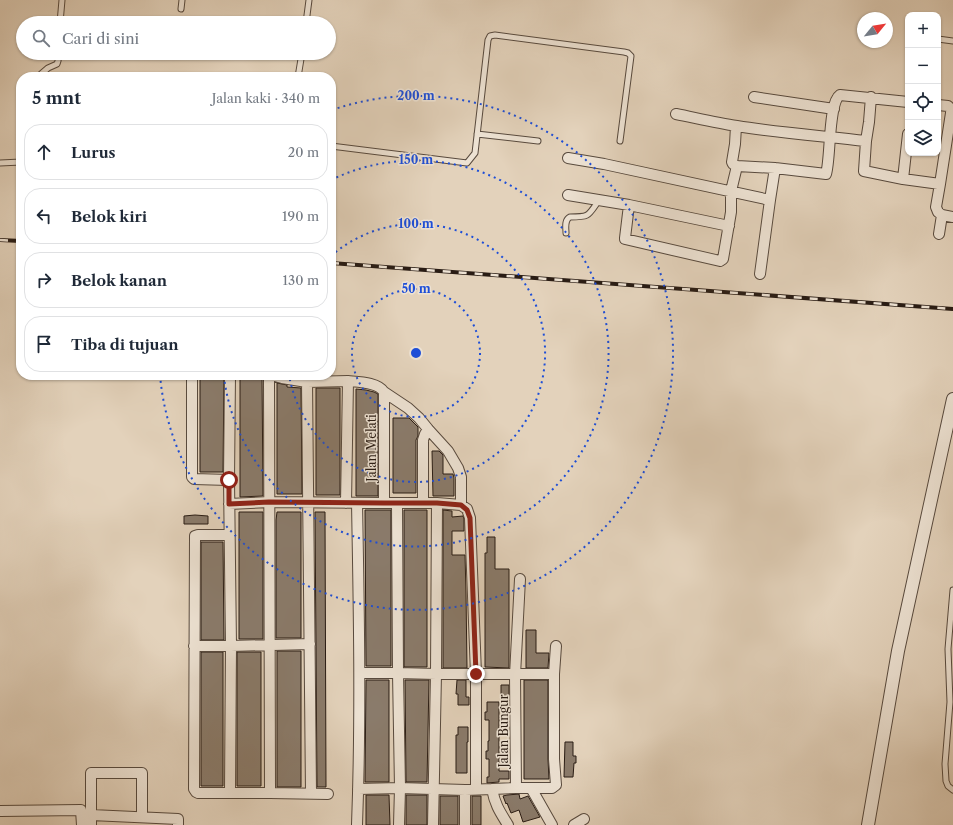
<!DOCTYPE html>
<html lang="id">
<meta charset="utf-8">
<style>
:root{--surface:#fff;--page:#f2f2f3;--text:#1f2937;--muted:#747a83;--line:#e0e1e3}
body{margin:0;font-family:"Libre Caslon Text",serif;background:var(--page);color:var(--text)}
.controls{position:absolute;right:12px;top:12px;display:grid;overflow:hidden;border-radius:8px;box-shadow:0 1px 3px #0004}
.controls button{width:36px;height:36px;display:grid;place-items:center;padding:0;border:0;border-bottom:1px solid var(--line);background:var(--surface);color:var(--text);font:20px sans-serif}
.compass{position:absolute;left:857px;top:12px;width:36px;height:36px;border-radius:50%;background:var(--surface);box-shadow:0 1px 3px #0004;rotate:60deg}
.stop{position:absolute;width:12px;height:12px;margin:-9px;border:3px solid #8f2418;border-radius:50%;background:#fff}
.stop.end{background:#8f2418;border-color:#fff;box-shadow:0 1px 4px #0008}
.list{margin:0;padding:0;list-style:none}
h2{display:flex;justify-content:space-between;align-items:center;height:52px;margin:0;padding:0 16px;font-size:17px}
h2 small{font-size:13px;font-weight:400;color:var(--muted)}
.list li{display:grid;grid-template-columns:26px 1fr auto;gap:12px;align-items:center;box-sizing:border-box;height:56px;margin:0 8px 8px;padding:0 8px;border:1px solid var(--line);border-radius:16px}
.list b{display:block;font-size:15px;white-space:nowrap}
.list em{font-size:13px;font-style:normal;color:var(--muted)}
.icon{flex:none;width:22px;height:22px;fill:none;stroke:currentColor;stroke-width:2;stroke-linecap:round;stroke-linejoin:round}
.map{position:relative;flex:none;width:953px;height:825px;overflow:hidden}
.search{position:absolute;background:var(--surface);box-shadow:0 1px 3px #0004;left:16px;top:16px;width:320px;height:44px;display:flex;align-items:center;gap:10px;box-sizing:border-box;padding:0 14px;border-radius:22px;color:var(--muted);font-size:15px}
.panel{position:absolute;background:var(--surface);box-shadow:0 1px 3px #0004;left:16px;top:72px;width:320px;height:308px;border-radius:16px}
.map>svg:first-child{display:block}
.building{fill:#8a7b6b;stroke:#291c14}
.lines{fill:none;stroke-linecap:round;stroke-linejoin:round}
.service-casing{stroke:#584a3e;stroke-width:7}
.minor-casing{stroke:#584a3e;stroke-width:12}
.tertiary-casing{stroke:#584a3e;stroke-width:14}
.service{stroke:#ede2d3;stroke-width:5}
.minor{stroke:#ede2d3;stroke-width:10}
.tertiary{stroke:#ede2d3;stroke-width:12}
.rail-casing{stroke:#291c14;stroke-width:4}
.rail{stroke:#ede2d3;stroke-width:2.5;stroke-dasharray:8;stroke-linecap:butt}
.route{stroke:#8f2418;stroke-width:5}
.ring{fill:none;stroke:#1d4ed8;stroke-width:2;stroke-dasharray:2 4}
.labels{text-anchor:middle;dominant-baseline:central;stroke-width:3;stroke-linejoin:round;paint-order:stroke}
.street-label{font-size:12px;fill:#291c14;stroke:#ede2d3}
.centre{fill:#1d4ed8;stroke:#ede2d3;stroke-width:2}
.ring-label{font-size:12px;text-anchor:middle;font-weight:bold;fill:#1d4ed8;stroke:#ede2d3;stroke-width:3;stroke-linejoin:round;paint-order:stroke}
</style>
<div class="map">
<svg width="953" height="825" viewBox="0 0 953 825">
<rect width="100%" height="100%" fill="#e3d2bb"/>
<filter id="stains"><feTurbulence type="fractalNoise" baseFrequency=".005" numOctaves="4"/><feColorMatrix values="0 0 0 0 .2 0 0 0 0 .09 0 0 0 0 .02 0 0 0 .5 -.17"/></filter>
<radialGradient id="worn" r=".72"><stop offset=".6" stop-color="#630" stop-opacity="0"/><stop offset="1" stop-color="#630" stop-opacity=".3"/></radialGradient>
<path class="building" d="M200,375H224L223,472H200Z
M240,375H262L263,496L240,497Z
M277,383L287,385V387L301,388L302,494H277Z
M316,388H340V495H316Z
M356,389L366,390L374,392L378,394V496H356Z
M393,418H409L418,427V436L416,440V493H393Z
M432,451H439L443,455V474H453L454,478V496H433Z
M365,510H391V666H366Z
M404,510H427V667H404Z
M443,510L452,511V517L463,516L464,519V531H452V555H465L466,593L467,668H443Z
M239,512H263V639H239Z
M277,512H301V638H276V520Z
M315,512H325L326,787H317Z
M195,515L208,516V524H184V516Z
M487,537H495V569H509V668L485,667V553H487Z
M201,542H223L224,640H201Z
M526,630H536V653H549L548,668H526Z
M277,651H301V787H277Z
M201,652H223V786H201Z
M237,652H261V786H237Z
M366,680H389V782H365Z
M405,680H429L427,782H406Z
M457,680H466V697H469V705H458V694H456Z
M524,680H548V759L549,779H524Z
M501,685H509V699H501Z
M487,702H499V771H509V779H499V782L487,783V777H489V759H486V751H488V741H489V720H485V712H487Z
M458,727H468V742H467V773H456V735H458Z
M565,742H573V756H576V763H574L573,777H564Z
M519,794L520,799L528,796L540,817L523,822L519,810L511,813L507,803L506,804L503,796L507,795Z
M366,795H389L390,825H366Z
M406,795H427V825H406Z
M440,796H458V825H440Z
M472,796H481V825H472Z"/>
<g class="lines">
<g class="service-casing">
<path id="service" d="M181,9L182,0
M60,23L62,0
M306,23L309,0
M938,39L953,41
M38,77L41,74L48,68L57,64L58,61L59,53
M298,77L302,53
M477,134L538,141
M331,146L467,163L475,153L488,40L490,36L495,35L624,52L628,53L631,56L620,141
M0,163L21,162
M566,233C566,228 564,220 570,217C590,217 588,216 599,200
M953,590L948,649L950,702L945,764L946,781L948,786L953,790"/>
</g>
<g class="minor-casing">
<path id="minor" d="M754,97L834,109
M871,97L869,122L866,141L864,171L903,179L940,184
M938,105L948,106L951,109V113L940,184L936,207L938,212L942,215L939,234
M676,114C696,118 717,123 737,126C780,133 823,136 866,141
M568,158L604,164L770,200L775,168
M737,166L775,168L826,174C831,158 828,103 840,95L908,102
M903,179L908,134
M568,195L629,205L729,226
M629,205L625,238V239L720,261L723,259L731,212V191L737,166L733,164L732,162L735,144L736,126
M942,215L953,217
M760,274L770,200
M192,375V477L194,479L229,480
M230,375L229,480L231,646L230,793
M269,375L270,793
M271,375L282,378L307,382L348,381L346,503
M348,381C358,382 378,382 384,392L408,408L419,418L428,429L448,451L458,468L461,477V505
M307,382L311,793
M384,392V503
M397,503L398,673L400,788L399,825
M423,503V440L425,434L428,429
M229,504L269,502L384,503H437L461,505L467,509L470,518L476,674V790
M230,535H198L195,536L194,789L196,792L198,793H270L328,794
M194,646H231L310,644
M360,673H398L436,674H554V759L556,785L552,788H516L492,789
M554,674L556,646
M516,788L515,675L520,579
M531,788L552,825
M358,789L400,788L465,790L492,789C495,805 500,812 508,825
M465,790V825
M0,811L81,810L82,825
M91,815L178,819V825
M91,825V773H142V817
M357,825C361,718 359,610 357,503
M433,825L436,674L437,503
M574,825L584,819"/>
</g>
<g class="tertiary-casing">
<path id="tertiary" d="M868,825L898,651L953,399"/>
</g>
<use href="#service" class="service"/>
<use href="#minor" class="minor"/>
<use href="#tertiary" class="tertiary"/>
<g class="rail-casing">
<path id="rail" d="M0,240L21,241
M331,263L953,309"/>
</g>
<use href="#rail" class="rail"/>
</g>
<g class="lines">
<path class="route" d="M229,480V504L269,502L384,503H437L461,505L467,510L470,518L476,674"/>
</g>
<g class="ring">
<circle cx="416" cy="353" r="64"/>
<path d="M331 256A129 129 0 1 1 289 375"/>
<path d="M331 180A193 193 0 1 1 224 377"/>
<path d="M332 110A257 257 0 1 1 160 375"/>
</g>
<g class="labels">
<g class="street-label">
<text transform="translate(371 448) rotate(-90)">Jalan Melati</text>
<text transform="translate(503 731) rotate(-90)">Jalan Bungur</text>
</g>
</g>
<circle cx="416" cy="353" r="6" class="centre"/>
<g class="ring-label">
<text x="416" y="100">200 m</text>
<text x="416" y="164">150 m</text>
<text x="416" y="228">100 m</text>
<text x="416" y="293">50 m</text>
</g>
<rect width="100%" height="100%" filter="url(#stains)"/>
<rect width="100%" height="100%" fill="url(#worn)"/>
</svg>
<div class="controls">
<button>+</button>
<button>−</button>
<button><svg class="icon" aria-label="locate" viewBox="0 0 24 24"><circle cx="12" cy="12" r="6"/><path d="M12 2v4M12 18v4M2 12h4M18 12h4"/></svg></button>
<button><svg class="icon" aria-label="layers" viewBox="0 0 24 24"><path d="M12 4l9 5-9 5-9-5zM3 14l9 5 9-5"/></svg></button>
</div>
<svg class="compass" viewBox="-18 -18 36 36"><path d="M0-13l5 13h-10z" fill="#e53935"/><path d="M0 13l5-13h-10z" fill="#747a83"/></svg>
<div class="stop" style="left:229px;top:480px"></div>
<div class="stop end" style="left:476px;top:674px"></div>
<div class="search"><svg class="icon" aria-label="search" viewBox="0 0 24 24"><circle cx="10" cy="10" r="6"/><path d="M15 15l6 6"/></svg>Cari di sini</div>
<section class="panel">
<h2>5 mnt<small>Jalan kaki · 340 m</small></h2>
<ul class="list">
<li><svg class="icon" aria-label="ahead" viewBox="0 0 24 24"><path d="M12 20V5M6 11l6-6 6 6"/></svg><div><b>Lurus</b></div><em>20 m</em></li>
<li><svg class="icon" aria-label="left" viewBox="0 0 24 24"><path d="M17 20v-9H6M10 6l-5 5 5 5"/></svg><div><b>Belok kiri</b></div><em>190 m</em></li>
<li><svg class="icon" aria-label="right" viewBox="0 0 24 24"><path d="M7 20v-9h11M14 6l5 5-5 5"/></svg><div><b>Belok kanan</b></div><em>130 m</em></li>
<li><svg class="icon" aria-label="arrive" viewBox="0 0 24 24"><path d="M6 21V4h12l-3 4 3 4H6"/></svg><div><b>Tiba di tujuan</b></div></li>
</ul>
</section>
</div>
